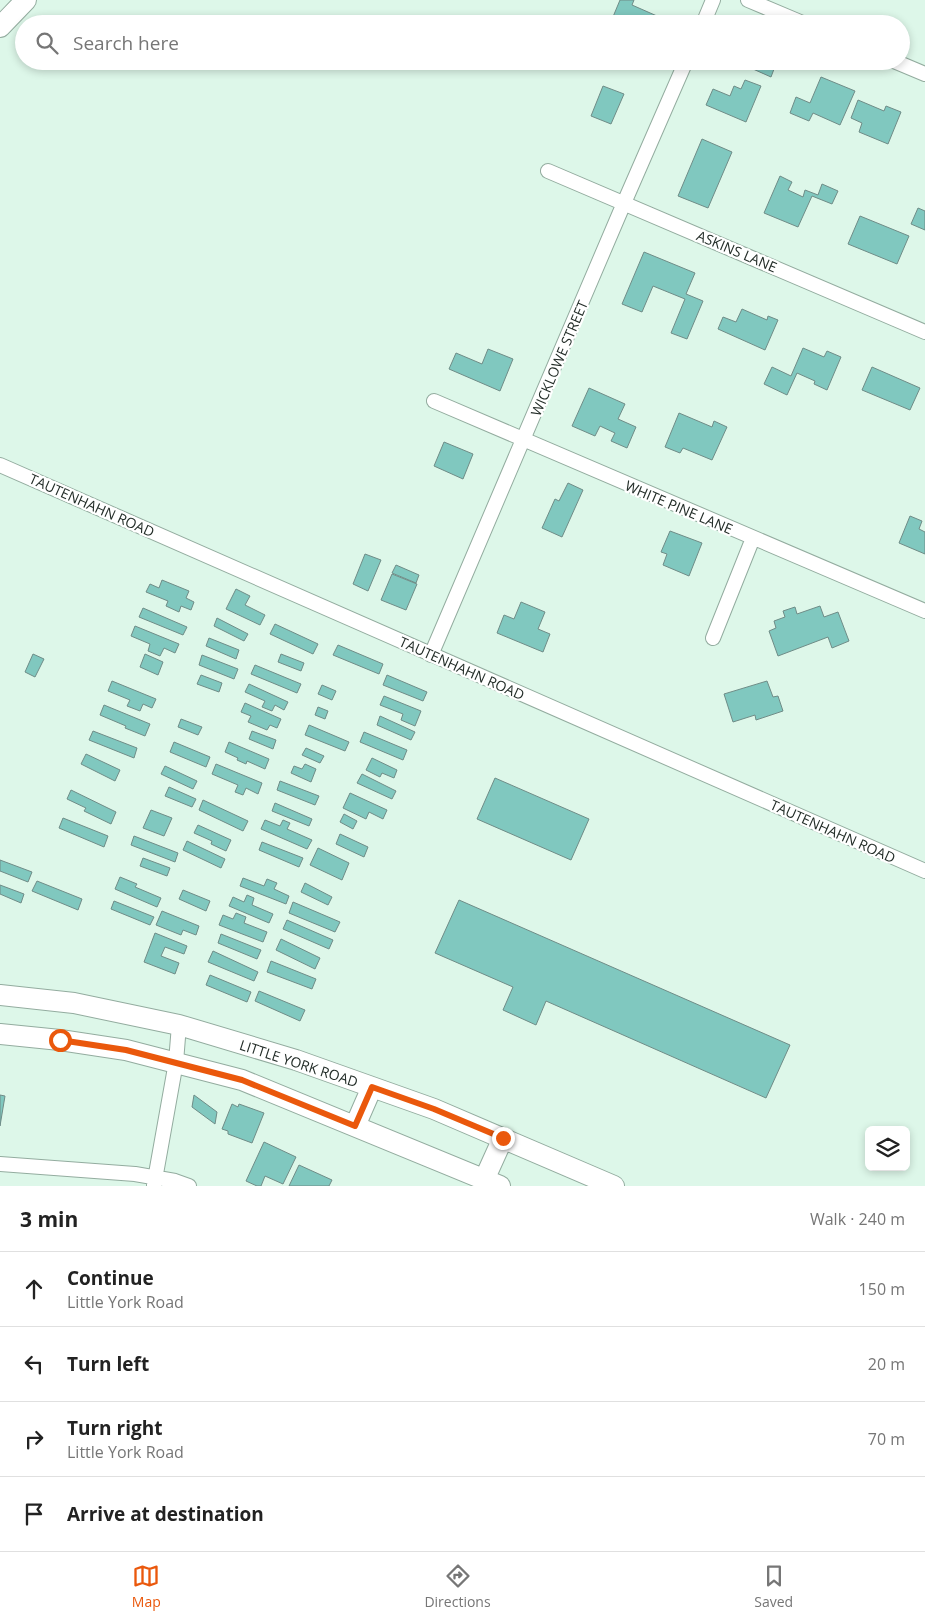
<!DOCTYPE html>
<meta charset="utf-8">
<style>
:root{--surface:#fff;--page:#f2f2f2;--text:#222;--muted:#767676;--line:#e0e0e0;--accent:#ea580c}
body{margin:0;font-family:"Open Sans",sans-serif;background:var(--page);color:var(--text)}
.controls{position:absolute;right:15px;bottom:15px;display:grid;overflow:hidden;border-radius:8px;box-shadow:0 2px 8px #0003}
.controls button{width:45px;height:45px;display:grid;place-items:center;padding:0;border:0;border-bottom:1px solid var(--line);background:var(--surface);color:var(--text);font:25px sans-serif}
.stop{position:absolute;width:15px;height:15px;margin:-11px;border:4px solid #ea580c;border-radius:50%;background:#fff}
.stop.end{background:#ea580c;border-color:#fff;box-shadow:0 1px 5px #0008}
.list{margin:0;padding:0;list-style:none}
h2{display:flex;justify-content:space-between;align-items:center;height:65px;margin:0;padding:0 20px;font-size:21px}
h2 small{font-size:16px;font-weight:400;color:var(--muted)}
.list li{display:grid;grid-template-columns:32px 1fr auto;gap:15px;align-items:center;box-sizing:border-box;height:75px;padding:0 20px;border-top:1px solid var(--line)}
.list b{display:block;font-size:19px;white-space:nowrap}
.list p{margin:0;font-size:16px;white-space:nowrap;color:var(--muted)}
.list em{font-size:16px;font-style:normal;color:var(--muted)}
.icon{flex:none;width:28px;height:28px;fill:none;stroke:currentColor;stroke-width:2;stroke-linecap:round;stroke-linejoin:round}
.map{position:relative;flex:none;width:925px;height:1186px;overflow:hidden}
.search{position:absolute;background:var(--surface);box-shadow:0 2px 8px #0003;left:15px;right:15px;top:15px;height:55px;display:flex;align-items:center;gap:12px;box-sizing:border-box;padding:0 18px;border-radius:28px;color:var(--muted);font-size:19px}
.sheet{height:365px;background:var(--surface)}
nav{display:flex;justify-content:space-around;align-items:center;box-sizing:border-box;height:70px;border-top:1px solid var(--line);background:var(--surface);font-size:14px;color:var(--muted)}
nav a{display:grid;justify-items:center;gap:2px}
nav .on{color:var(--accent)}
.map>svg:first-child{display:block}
.building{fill:#80c8bf;stroke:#6f8c87}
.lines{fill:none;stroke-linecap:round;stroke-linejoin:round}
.street-casing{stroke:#93ac9f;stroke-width:16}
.secondary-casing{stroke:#93ac9f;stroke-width:22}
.street{stroke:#fff;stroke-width:14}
.secondary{stroke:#fff;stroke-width:20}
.route{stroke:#ea580c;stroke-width:6}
.labels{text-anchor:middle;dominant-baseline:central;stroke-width:4.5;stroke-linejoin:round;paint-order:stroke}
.street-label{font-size:14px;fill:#232d28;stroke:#fff}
</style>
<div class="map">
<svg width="925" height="1186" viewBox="0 0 925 1186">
<rect width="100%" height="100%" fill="#ddf7e9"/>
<path class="building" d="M620,0H634L632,5L657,16L654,24H610Z
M735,61H777L771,77Z
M821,77L855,91L840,125L813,113L809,121L790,113L796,97L810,103Z
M745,80L761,86L746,122L706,105L713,89L730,96L734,86L741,89Z
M603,86L624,94L611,124L591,116Z
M858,100L884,111L886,106L901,112L888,144L859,132L862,123L851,118Z
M702,139L732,152L708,208L678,196Z
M780,176L792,182L788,190L803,197L805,190L818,195L822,184L838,191L832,204L812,196L798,227L764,213Z
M918,208L925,211V230L911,224Z
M860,216L909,236L897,264L848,244Z
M644,252L695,273L686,294L703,301L687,339L671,333L685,299L653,286L642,312L622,304Z
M742,309L767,320L768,316L778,320L765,350L718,329L723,317L736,322Z
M803,348L824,357L827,351L841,357L827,390L814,384L815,381L797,373L787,395L764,384L772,367L791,376Z
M488,349L513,359L500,391L449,369L456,353L482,364Z
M872,367L920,388L910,410L862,390Z
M589,388L625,404L618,419L636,427L627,448L611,441L615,433L600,426L595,436L572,426Z
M679,413L712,427L714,421L727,427L712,460L683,448L680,453L665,447Z
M444,442L473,454L463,479L434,466Z
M568,483L583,490L562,537L542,528L555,499L559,501Z
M910,516L922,521L919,529L925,532V554L899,543Z
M670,531L702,543L689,576L663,565L667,554L661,552Z
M365,554L381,560L368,591L353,584Z
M396,565L419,575L416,583L392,573Z
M392,574L417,584L406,610L381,600Z
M162,580L189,591L186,598L194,602L191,610L181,606L179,612L166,606L168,601L146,592L150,584L159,588Z
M236,589L250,596L245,605L265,615L260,625L226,609Z
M521,602L545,612L538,629L550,634L543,652L497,633L504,615L514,619Z
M820,606L824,617L838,612L849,641L832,648L828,637L778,656L769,631L776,628L774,621L785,617L783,611L795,607L797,614Z
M143,608L187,627L183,635L139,617Z
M217,618L248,634L244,641L214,626Z
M275,624L318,644L313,654L270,634Z
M135,626L179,644L175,653L164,648L160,656L148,651L150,644L131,636Z
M209,638L239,650L236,659L206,646Z
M338,645L383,664L379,674L333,655Z
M33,654L44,659L35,677L25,672Z
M145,654L163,662L158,675L140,667Z
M281,654L304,663L301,671L278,662Z
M202,655L238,669L234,679L199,665Z
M255,665L301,684L297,693L251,674Z
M201,675L222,683L219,692L197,684Z
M387,675L427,692L423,701L383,685Z
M112,681L156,699L152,708L143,704L140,711L127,706L130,700L108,691Z
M767,681L773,697L778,696L783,711L756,720L755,715L733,722L724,694Z
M249,684L288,702L284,710L275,705L272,711L262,707L265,701L245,692Z
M322,685L336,691L332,700L318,694Z
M384,696L421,711L415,726L401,720L403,714L380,705Z
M245,703L281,719L277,728L270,725L267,730L248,722L251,716L241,712Z
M104,705L150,724L145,736L125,728L126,726L100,715Z
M318,707L328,711L325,719L315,715Z
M380,716L415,732L411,740L377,725Z
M181,719L202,727L198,735L178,727Z
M309,725L349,742L345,751L305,735Z
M93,731L137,748L134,758L89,740Z
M252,731L276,740L273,749L249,739Z
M364,732L407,750L403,760L360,742Z
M174,742L210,757L206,767L170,752Z
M229,742L269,759L265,769L247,761L246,764L237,760L238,758L225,752Z
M306,748L324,756L320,763L302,755Z
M86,754L120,770L115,781L81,764Z
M372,758L397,770L394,778L382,773L380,777L366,770Z
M216,764L262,783L258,794L246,788L243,795L235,792L238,785L212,774Z
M305,764L316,769L311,782L291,773L294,766L302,769Z
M165,766L197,781L193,789L161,774Z
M362,774L396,791L392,799L357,783Z
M495,778L589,819L571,860L477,819Z
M280,781L319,796L315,805L277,790Z
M169,787L196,799L192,807L165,796Z
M71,790L116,812L111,824L84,811L86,808L67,799Z
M350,793L387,810L383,819L369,812L366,819L343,808Z
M203,800L248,821L243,831L199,810Z
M275,803L312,819L309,826L272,811Z
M151,810L172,818L164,836L143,828Z
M344,814L357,821L353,829L340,822Z
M63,818L108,836L104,847L59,828Z
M265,820L280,826L283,820L290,823L287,829L312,840L307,849L261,829Z
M198,825L231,840L226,851L211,844L212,841L194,833Z
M340,834L368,847L364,857L336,844Z
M134,836L178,853L175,862L131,845Z
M187,841L225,859L221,868L183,850Z
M262,842L303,858L299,867L259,850Z
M318,848L349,863L342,880L310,865Z
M143,858L170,868L167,876L140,866Z
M0,860L32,872L28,882L0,871Z
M120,877L137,884L135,887L161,898L157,907L115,889Z
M243,878L264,886L267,879L277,883L274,889L289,896L286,904L240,886Z
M37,881L82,899L78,910L32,891Z
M305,883L332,897L328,905L301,892Z
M0,885L24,894L21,903L0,894Z
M183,890L210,901L206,911L179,899Z
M247,895L254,898L252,905L273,914L269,923L229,906L233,897L244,902Z
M459,900L790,1045L766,1098L546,1001L536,1025L503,1010L513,987L435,953Z
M114,901L154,917L150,925L111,909Z
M293,902L340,922L335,932L289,913Z
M162,911L199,926L196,935L183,930L181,935L156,925Z
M236,913L246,917L244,923L267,932L263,942L219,925L223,915L233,919Z
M287,920L333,940L329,949L283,929Z
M155,933L187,946L184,954L165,947L161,956L179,963L175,974L144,962Z
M221,934L261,950L257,959L218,943Z
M281,939L320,958L315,969L276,950Z
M213,951L258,972L254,981L208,962Z
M271,961L316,979L312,989L267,972Z
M210,975L251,992L247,1002L206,985Z
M259,991L305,1010L300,1021L255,1001Z
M0,1095L5,1096L0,1126Z
M194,1095L217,1112L215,1124L192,1107Z
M232,1104L238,1107L239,1104L264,1113L252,1143L228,1134V1131L222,1129Z
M264,1142L296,1157L283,1184L265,1176L261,1186H257L246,1181Z
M299,1165L332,1180L329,1186H289Z"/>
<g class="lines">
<g class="street-casing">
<path id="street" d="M748,0L805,24
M703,24L713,0
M894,61L925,74
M548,171L925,332
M434,401L925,611
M0,465L925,871
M713,638L753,538
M431,655L624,203L686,61
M0,1164L135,1174L175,1181L189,1186
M154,1185L176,1062L179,1025"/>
</g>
<g class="secondary-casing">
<path id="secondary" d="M0,27L26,0
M0,995L74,1003L179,1025L296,1060L434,1109L614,1186
M0,1034L60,1040L126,1050L242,1080L500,1186
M355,1126L372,1087
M484,1180L503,1138"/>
</g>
<use href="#street" class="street"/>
<use href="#secondary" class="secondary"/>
</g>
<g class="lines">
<path class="route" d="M60,1040L126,1050L242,1080L355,1126L372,1087L434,1109L503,1138"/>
</g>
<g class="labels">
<g class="street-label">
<text transform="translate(737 251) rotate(23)">ASKINS LANE</text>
<text transform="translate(559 358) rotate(-67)">WICKLOWE STREET</text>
<text transform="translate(92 505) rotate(24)">TAUTENHAHN ROAD</text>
<text transform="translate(679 507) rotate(23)">WHITE PINE LANE</text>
<text transform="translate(462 668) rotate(24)">TAUTENHAHN ROAD</text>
<text transform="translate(833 831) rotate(24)">TAUTENHAHN ROAD</text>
<text transform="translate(299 1063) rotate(18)">LITTLE YORK ROAD</text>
</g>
</g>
</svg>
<div class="controls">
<button><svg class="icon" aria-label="layers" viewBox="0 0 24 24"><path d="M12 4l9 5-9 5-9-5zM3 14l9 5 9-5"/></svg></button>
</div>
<div class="stop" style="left:60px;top:1040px"></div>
<div class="stop end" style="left:503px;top:1138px"></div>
<div class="search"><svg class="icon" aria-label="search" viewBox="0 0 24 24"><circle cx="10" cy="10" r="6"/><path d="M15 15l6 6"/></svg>Search here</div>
</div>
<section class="sheet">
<h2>3 min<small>Walk · 240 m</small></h2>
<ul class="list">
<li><svg class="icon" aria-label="ahead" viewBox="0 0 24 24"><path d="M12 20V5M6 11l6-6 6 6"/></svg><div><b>Continue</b><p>Little York Road</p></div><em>150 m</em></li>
<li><svg class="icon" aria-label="left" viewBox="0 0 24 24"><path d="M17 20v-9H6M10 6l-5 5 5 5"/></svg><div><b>Turn left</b></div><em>20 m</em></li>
<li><svg class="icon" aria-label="right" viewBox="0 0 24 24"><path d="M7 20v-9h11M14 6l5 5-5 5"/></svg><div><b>Turn right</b><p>Little York Road</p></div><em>70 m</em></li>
<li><svg class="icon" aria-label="arrive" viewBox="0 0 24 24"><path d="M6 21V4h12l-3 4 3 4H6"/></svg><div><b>Arrive at destination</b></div></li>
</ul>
</section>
<nav>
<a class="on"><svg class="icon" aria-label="map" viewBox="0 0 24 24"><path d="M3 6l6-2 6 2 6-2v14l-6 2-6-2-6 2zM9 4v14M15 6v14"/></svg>Map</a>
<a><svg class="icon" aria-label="directions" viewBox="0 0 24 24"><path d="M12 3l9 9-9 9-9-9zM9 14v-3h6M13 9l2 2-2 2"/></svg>Directions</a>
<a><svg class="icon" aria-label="saved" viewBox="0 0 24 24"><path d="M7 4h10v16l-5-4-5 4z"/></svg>Saved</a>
</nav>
